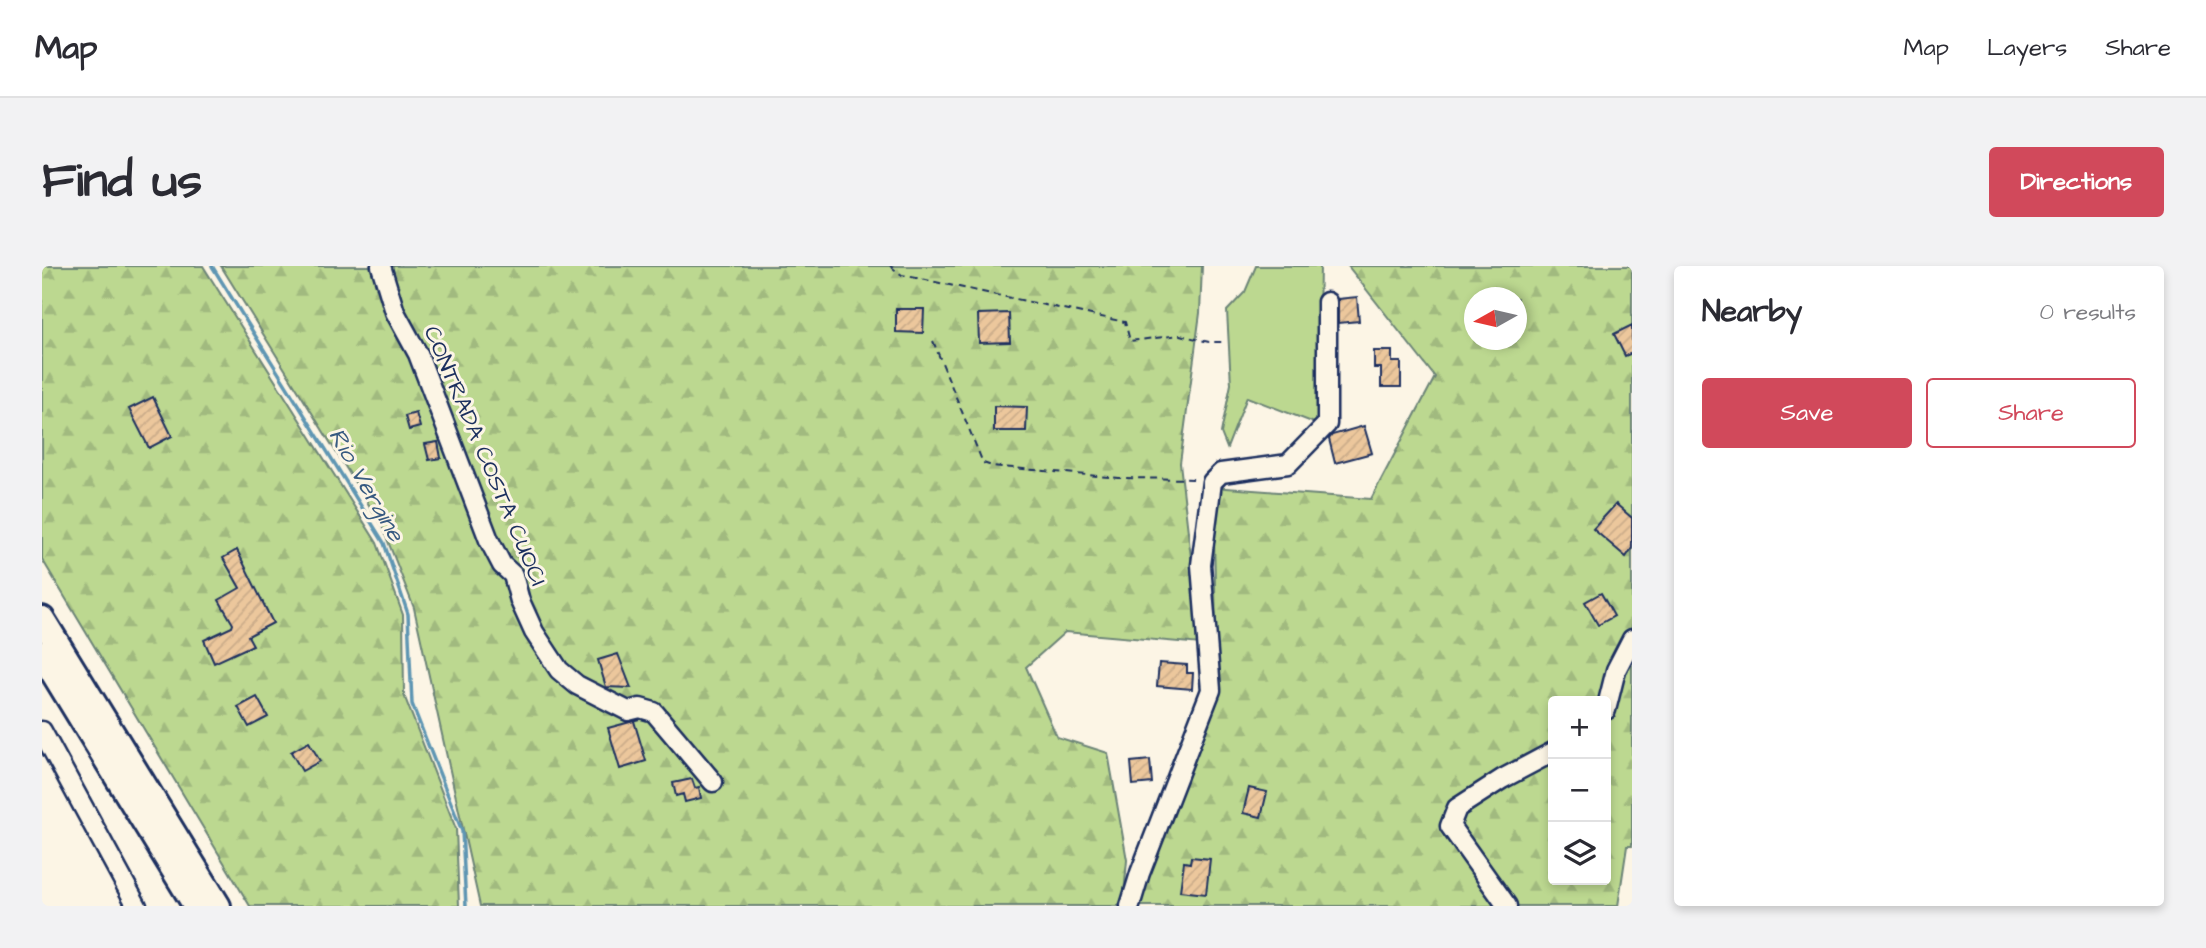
<!DOCTYPE html>
<meta charset="utf-8">
<style>
:root{--surface:#fff;--page:#f2f2f3;--text:#2b2b33;--muted:#7c7c81;--line:#e1e1e2;--accent:#d1495b}
body{margin:0;font-family:"Architects Daughter",sans-serif;background:var(--page);color:var(--text)}
.controls{position:absolute;right:21px;bottom:21px;display:grid;overflow:hidden;border-radius:7px;box-shadow:0 4px 10px #0003}
.controls button{width:63px;height:63px;display:grid;place-items:center;padding:0;border:0;border-bottom:2px solid var(--line);background:var(--surface);color:var(--text);font:35px sans-serif}
.compass{position:absolute;left:1422px;top:21px;width:63px;height:63px;border-radius:50%;background:var(--surface);box-shadow:0 4px 10px #0003;rotate:262deg}
.list{margin:0;padding:0;list-style:none}
h2{display:flex;justify-content:space-between;align-items:center;height:91px;margin:0;padding:0 28px;font-size:30px}
h2 small{font-size:23px;font-weight:400;color:var(--muted)}
.actions{display:flex;gap:14px;padding:21px 28px}
.actions a{flex:1;padding:16px 0;border:2px solid var(--accent);border-radius:7px;text-align:center;font-size:24px;color:var(--accent)}
.actions .main{background:var(--accent);color:#fff}
.icon{flex:none;width:38px;height:38px;fill:none;stroke:currentColor;stroke-width:2;stroke-linecap:round;stroke-linejoin:round}
.map{position:relative;flex:none;width:1590px;height:640px;overflow:hidden;border-radius:7px}
header{display:flex;align-items:center;gap:42px;box-sizing:border-box;height:98px;padding:0 35px;background:var(--surface);border-bottom:2px solid var(--line)}
header strong{font-size:33px}
nav{display:flex;gap:38px;margin-inline-start:auto;font-size:24px}
.intro{display:flex;align-items:center;justify-content:space-between;box-sizing:border-box;height:168px;padding:0 42px}
h1{margin:0;font-size:49px}
.button{padding:18px 32px;border-radius:7px;background:var(--accent);color:#fff;font-size:24px;font-weight:700}
main{display:flex;gap:42px;padding:0 42px}
aside{flex:1;background:var(--surface);border-radius:7px;box-shadow:0 4px 10px #0003}
.map>svg:first-child{display:block}
.green{fill:#bcd890;stroke:#6c8477;stroke-width:2}
.forest{fill:url(#forest-firs);stroke:#6c8477;stroke-width:2;fill-rule:evenodd}
.lines{fill:none;stroke-linecap:round;stroke-linejoin:round}
.stream{stroke:#5f96b3;stroke-width:3.5}
.building{fill:url(#building-hatch);stroke:#1b2f5e;stroke-width:2}
.minor-casing{stroke:#1b2f5e;stroke-width:23}
.highway-casing{stroke:#1b2f5e;stroke-width:30}
.path{stroke:#1b2f5e;stroke-width:2;stroke-dasharray:7 5;stroke-linecap:butt}
.minor{stroke:#fcf5e5;stroke-width:18}
.highway{stroke:#fcf5e5;stroke-width:24}
.labels{text-anchor:middle;dominant-baseline:central;stroke-width:6;stroke-linejoin:round;paint-order:stroke}
.street-label{font-size:23px;fill:#1b2f5e;stroke:#fcf5e5}
.water-label{font-size:24px;font-style:italic;fill:#375a81;stroke:#fcf5e5}
</style>
<header>
<strong>Map</strong>
<nav><a>Map</a><a>Layers</a><a>Share</a></nav>
</header>
<div class="intro"><h1>Find us</h1><a class="button">Directions</a></div>
<main>
<div class="map">
<svg width="1590" height="640" viewBox="0 0 1590 640">
<defs>
<pattern id="forest-firs" width="22" height="20" patternUnits="userSpaceOnUse" patternTransform="scale(1.75)"><rect width="22" height="20" fill="#bcd890"/><path d="M5 1l3.5 6h-7zM16 11l3.5 6h-7z" fill="#a1ba7f"/></pattern>
<pattern id="building-hatch" width="6" height="6" patternUnits="userSpaceOnUse" patternTransform="scale(1.75)"><rect width="6" height="6" fill="#ecc79c"/><path d="M-1 1l2-2M0 6l6-6M5 7l2-2" fill="none" stroke="#caab89"/></pattern>
</defs>
<rect width="100%" height="100%" fill="#fcf5e5"/>
<filter id="ink" filterUnits="userSpaceOnUse"><feTurbulence type="fractalNoise" baseFrequency=".0143" numOctaves="2"/><feDisplacementMap in="SourceGraphic" scale="14" xChannelSelector="R" yChannelSelector="G"/><feConvolveMatrix kernelMatrix="1 2 1 2 8 2 1 2 1" color-interpolation-filters="sRGB"/></filter>
<g filter="url(#ink)">
<path class="green" d="M1214,0H1278L1275,158L1205,131L1185,182L1179,167L1189,118L1185,45L1203,26Z"/>
<path class="forest" d="M0,0H161L335,277L361,349L362,429L414,563L417,640H208L0,293Z
M179,0H1160L1158,47L1138,197L1159,378L1023,366L984,401L1015,471L1066,487L1085,594L1081,640H438L372,342L340,260Z
M1306,0H1590V580H1585L1576,640H1097L1175,418L1171,221L1329,233L1393,111ZM1433,32H1475V74H1433ZM1511,435H1564V614H1511Z"/>
<g class="lines">
<path class="stream" d="M170,0L342,277L366,348L370,438L420,565L424,640"/>
</g>
<path class="building" d="M1315,31L1317,55L1296,57V33Z
M854,43H882L881,67L854,66Z
M967,47L968,76L937,77L936,48Z
M1590,59V87L1583,90L1572,68Z
M1332,85H1350V96H1359V121H1339V102H1332Z
M111,131L130,170L107,182L87,143Z
M952,140L985,141L984,165H952Z
M374,147L378,161L367,164L363,150Z
M1322,160L1330,187L1293,197L1287,173L1290,169Z
M396,176L399,192L387,194L383,178Z
M1574,238L1590,252V282L1584,291L1551,263Z
M195,284L231,357L206,370L211,379L172,397L162,374L190,361L191,358L177,334L198,322L181,292Z
M1559,327L1572,350L1556,359L1543,336Z
M576,388L589,422L564,421L556,394Z
M1117,397L1145,399V407H1151L1150,423L1115,420Z
M215,431L226,451L207,461L196,441Z
M592,455L604,495L578,503L566,462Z
M267,476L278,495L260,505L249,486Z
M1108,494L1110,517L1091,519L1089,496Z
M650,513L653,522L657,521L659,532L643,536L641,528L634,530L631,517Z
M1207,522L1225,526L1219,551L1201,547Z
M1149,591L1168,593L1164,628L1138,625L1142,596L1148,597Z"/>
<g class="lines">
<g class="minor-casing">
<path id="minor" d="M339,0L353,46L376,88L447,274L460,299L471,309L478,335L492,366L517,404L535,419L586,445L598,442L612,446L671,516
M1564,444L1574,404L1590,373
M0,465L95,640
M1088,640L1098,607L1169,424L1159,299L1170,216L1179,207L1246,198L1285,158V36
M1465,640L1408,560L1415,542L1460,513L1511,486"/>
</g>
<g class="highway-casing">
<path id="highway" d="M0,353L176,640
M0,388L154,640"/>
</g>
<path class="path" d="M848,0L860,9L1083,56L1088,75L1138,69L1167,76H1184
M891,75L941,197L950,200L1077,212L1155,213"/>
<use href="#minor" class="minor"/>
<use href="#highway" class="highway"/>
</g>
</g>
<g class="labels">
<g class="street-label">
<text transform="translate(443 190) rotate(67)">CONTRADA COSTA CUOCI</text>
</g>
<g class="water-label">
<text transform="translate(324 219) rotate(60)">Rio Vergine</text>
</g>
</g>
</svg>
<div class="controls">
<button>+</button>
<button>−</button>
<button><svg class="icon" aria-label="layers" viewBox="0 0 24 24"><path d="M12 4l9 5-9 5-9-5zM3 14l9 5 9-5"/></svg></button>
</div>
<svg class="compass" viewBox="-18 -18 36 36"><path d="M0-13l5 13h-10z" fill="#e53935"/><path d="M0 13l5-13h-10z" fill="#7c7c81"/></svg>
</div>
<aside>
<h2>Nearby<small>0 results</small></h2>
<ul class="list">
</ul>
<div class="actions"><a class="main">Save</a><a>Share</a></div>
</aside>
</main>
